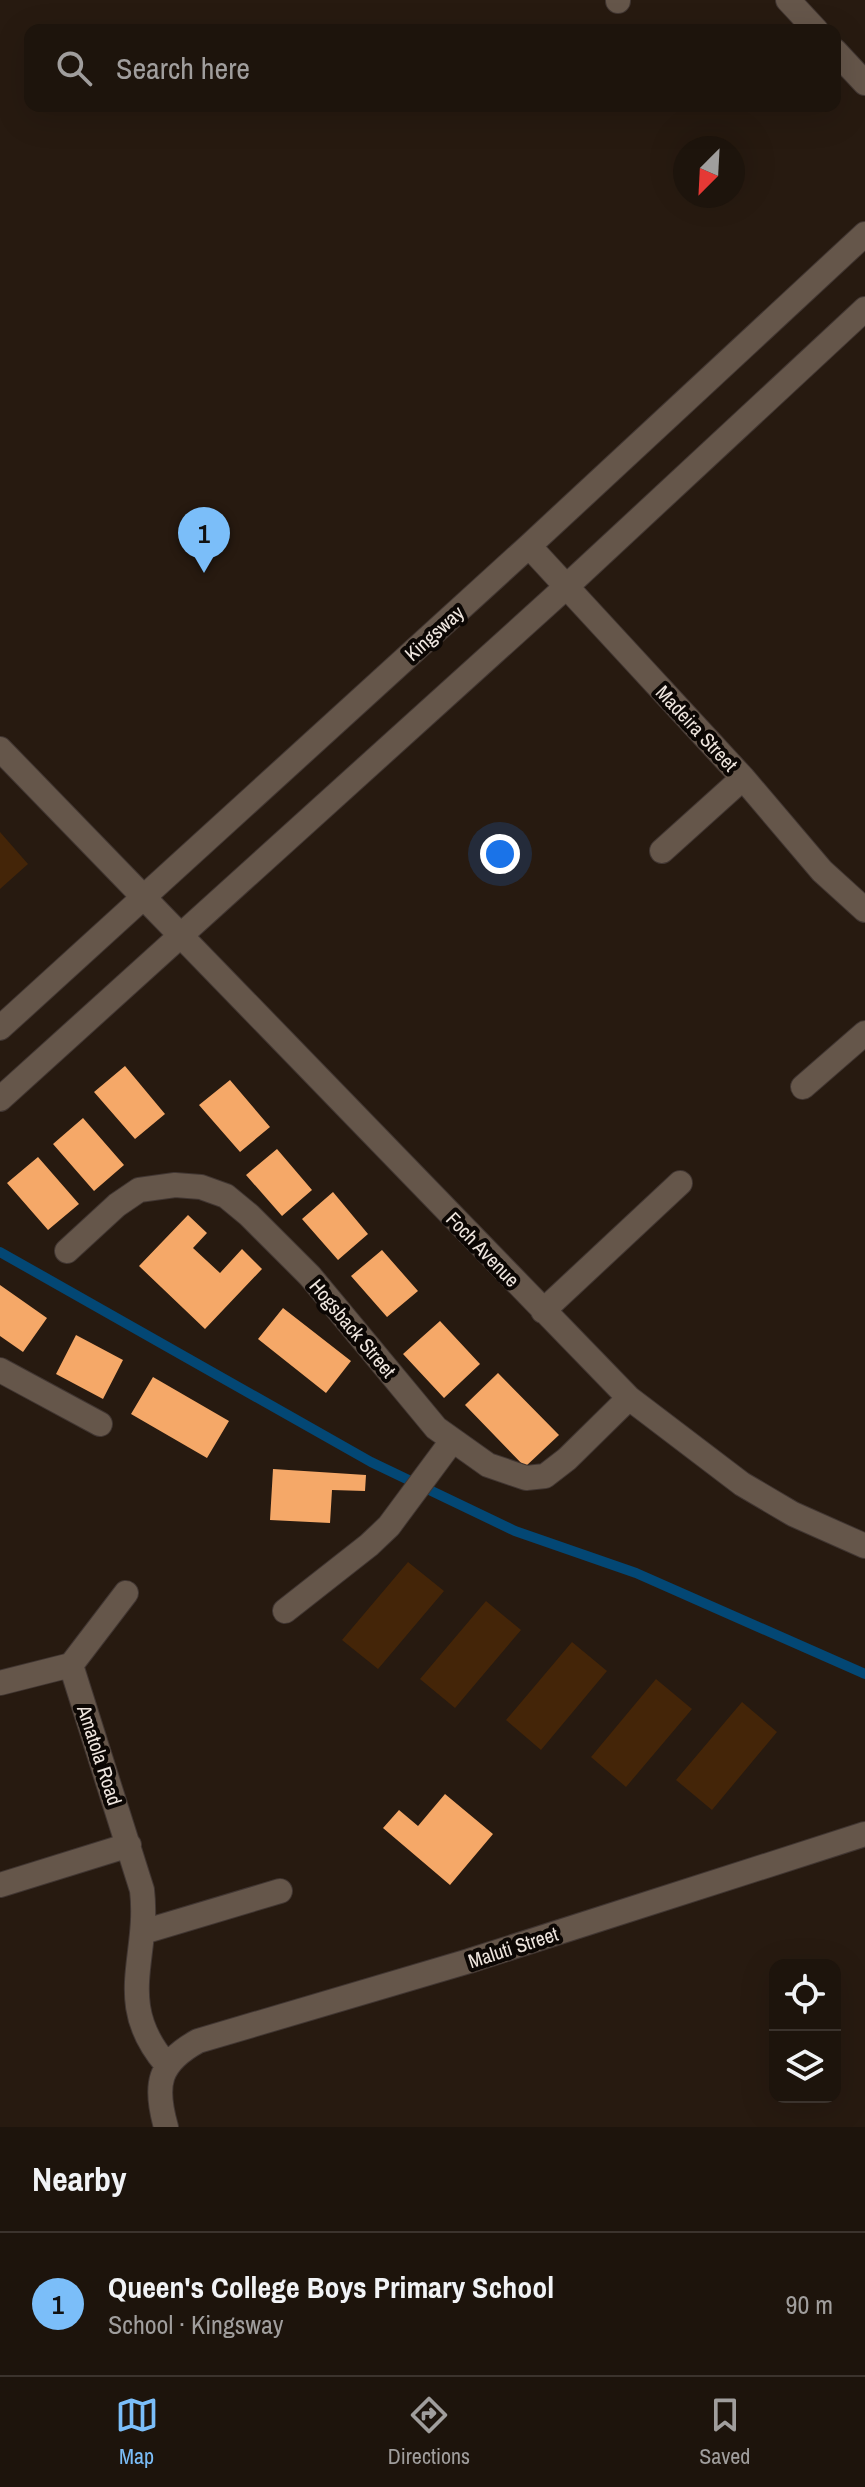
<!DOCTYPE html>
<meta charset="utf-8">
<style>
:root{--surface:#1d140c;--page:#2a211a;--text:#f1f3f6;--muted:#a09e9d;--line:#3b332d;--accent:#7bbef9}
body{margin:0;font-family:"Archivo Narrow",sans-serif;background:var(--page);color:var(--text)}
.controls{position:absolute;right:24px;bottom:24px;display:grid;overflow:hidden;border-radius:16px;box-shadow:0 8px 32px #0002}
.controls button{width:72px;height:72px;display:grid;place-items:center;padding:0;border:0;border-bottom:2px solid var(--line);background:var(--surface);color:var(--text);font:40px sans-serif}
.compass{position:absolute;left:673px;top:136px;width:72px;height:72px;border-radius:50%;background:var(--surface);box-shadow:0 8px 32px #0002;rotate:204deg}
.you{position:absolute;left:500px;top:854px;width:28px;height:28px;margin:-20px;border:6px solid #fff;border-radius:50%;background:#1a73e8;box-shadow:0 0 0 12px #1a73e833}
.badge{display:grid;place-items:center;width:52px;height:52px;border-radius:50%;background:var(--accent);color:#111;font-size:26px;font-weight:700}
.pin{position:absolute;translate:-50% -66px;filter:drop-shadow(0 2px 4px #0008)}
.pin::after{content:'';position:absolute;top:42px;width:28px;height:24px;background:inherit;clip-path:polygon(0 0,100% 0,50% 100%)}
.list{margin:0;padding:0;list-style:none}
h2{display:flex;justify-content:space-between;align-items:center;height:104px;margin:0;padding:0 32px;font-size:34px}
h2 small{font-size:26px;font-weight:400;color:var(--muted)}
.list li{display:grid;grid-template-columns:52px 1fr auto;gap:24px;align-items:center;box-sizing:border-box;height:144px;padding:0 32px;border-top:2px solid var(--line)}
.list b{display:block;font-size:30px;white-space:nowrap}
.list p{margin:0;font-size:26px;white-space:nowrap;color:var(--muted)}
.list em{font-size:26px;font-style:normal;color:var(--muted)}
.icon{flex:none;width:44px;height:44px;fill:none;stroke:currentColor;stroke-width:2;stroke-linecap:round;stroke-linejoin:round}
.map{position:relative;flex:none;width:865px;height:2127px;overflow:hidden}
.search{position:absolute;background:var(--surface);box-shadow:0 8px 32px #0002;left:24px;right:24px;top:24px;height:88px;display:flex;align-items:center;gap:20px;box-sizing:border-box;padding:0 28px;border-radius:16px;color:var(--muted);font-size:30px}
.sheet{height:248px;background:var(--surface)}
nav{display:flex;justify-content:space-around;align-items:center;box-sizing:border-box;height:112px;border-top:2px solid var(--line);background:var(--surface);font-size:22px;color:var(--muted)}
nav a{display:grid;justify-items:center;gap:4px}
nav .on{color:var(--accent)}
.map>svg:first-child{display:block}
.green{fill:#442508}
.lines{fill:none;stroke-linecap:round;stroke-linejoin:round}
.stream{stroke:#034774;stroke-width:10}
.building{fill:#f5a868}
.minor-casing{stroke:#413632;stroke-width:26}
.minor{stroke:#65564a;stroke-width:24}
.labels{text-anchor:middle;dominant-baseline:central;stroke-width:8;stroke-linejoin:round;paint-order:stroke}
.street-label{font-size:20px;fill:#eee5de;stroke:#0c0704}
</style>
<div class="map">
<svg width="865" height="2127" viewBox="0 0 865 2127">
<rect width="100%" height="100%" fill="#271a10"/>
<path class="green" d="M0,832L28,864L0,889Z
M408,1562L444,1591L378,1669L342,1640Z
M486,1601L521,1630L455,1708L420,1679Z
M572,1642L607,1671L541,1750L506,1720Z
M656,1679L692,1709L626,1787L591,1757Z
M742,1702L777,1732L712,1810L676,1780Z"/>
<g class="lines">
<path class="stream" d="M0,1252L371,1462L515,1531L636,1573L865,1674"/>
</g>
<path class="building" d="M125,1066L165,1114L135,1139L94,1092Z
M230,1080L270,1127L240,1152L199,1105Z
M83,1118L124,1165L94,1191L53,1144Z
M277,1149L312,1190L282,1216L246,1175Z
M38,1157L79,1204L48,1230L7,1183Z
M333,1192L368,1234L338,1260L302,1219Z
M188,1215L207,1233L193,1248L220,1273L242,1249L262,1269L205,1329L139,1266Z
M382,1250L418,1291L387,1317L351,1276Z
M0,1285L47,1318L23,1352L0,1336Z
M283,1308L351,1361L326,1393L258,1339Z
M440,1321L480,1364L444,1398L403,1354Z
M76,1335L123,1360L103,1399L56,1374Z
M498,1373L559,1435L525,1467L465,1405Z
M153,1377L229,1421L207,1458L131,1414Z
M273,1469L366,1475L365,1491L332,1490L330,1523L270,1520Z
M445,1794L493,1834L450,1885L383,1828L399,1810L418,1826Z"/>
<g class="lines">
<g class="minor-casing">
<path id="minor" d="M618,0V1
M788,0L816,30
M835,51L865,83
M529,546L743,778L822,871L865,910
M0,749L629,1398L742,1484L793,1514L865,1546
M662,851L743,778
M0,1028L529,546L865,234
M803,1087L865,1033
M0,1099L566,587L865,309
M67,1251L117,1205L139,1190L175,1185L201,1187L226,1196L249,1215L310,1276L436,1428L488,1465L526,1478L545,1476L567,1459L629,1398
M543,1311L680,1183
M0,1370L100,1424
M285,1611L369,1545L389,1526L452,1441
M71,1665L142,1890C150,1958 113,2002 166,2064
M0,1683L71,1665L126,1593
M0,1885L129,1845
M143,1932L280,1891
M166,2127C154,2085 158,2063 198,2041L469,1961L865,1834"/>
</g>
<use href="#minor" class="minor"/>
</g>
<g class="labels">
<g class="street-label">
<text transform="translate(434 633) rotate(-42)">Kingsway</text>
<text transform="translate(697 728) rotate(47)">Madeira Street</text>
<text transform="translate(483 1249) rotate(46)">Foch Avenue</text>
<text transform="translate(353 1328) rotate(50)">Hogsback Street</text>
<text transform="translate(100 1755) rotate(72)">Amatola Road</text>
<text transform="translate(513 1947) rotate(-18)">Maluti Street</text>
</g>
</g>
</svg>
<div class="controls">
<button><svg class="icon" aria-label="locate" viewBox="0 0 24 24"><circle cx="12" cy="12" r="6"/><path d="M12 2v4M12 18v4M2 12h4M18 12h4"/></svg></button>
<button><svg class="icon" aria-label="layers" viewBox="0 0 24 24"><path d="M12 4l9 5-9 5-9-5zM3 14l9 5 9-5"/></svg></button>
</div>
<svg class="compass" viewBox="-18 -18 36 36"><path d="M0-13l5 13h-10z" fill="#e53935"/><path d="M0 13l5-13h-10z" fill="#a09e9d"/></svg>
<div class="you"></div>
<div class="pin badge" style="left:204px;top:573px">1</div>
<div class="search"><svg class="icon" aria-label="search" viewBox="0 0 24 24"><circle cx="10" cy="10" r="6"/><path d="M15 15l6 6"/></svg>Search here</div>
</div>
<section class="sheet">
<h2>Nearby<small></small></h2>
<ul class="list">
<li><span class="badge">1</span><div><b>Queen's College Boys Primary School</b><p>School · Kingsway</p></div><em>90 m</em></li>
</ul>
</section>
<nav>
<a class="on"><svg class="icon" aria-label="map" viewBox="0 0 24 24"><path d="M3 6l6-2 6 2 6-2v14l-6 2-6-2-6 2zM9 4v14M15 6v14"/></svg>Map</a>
<a><svg class="icon" aria-label="directions" viewBox="0 0 24 24"><path d="M12 3l9 9-9 9-9-9zM9 14v-3h6M13 9l2 2-2 2"/></svg>Directions</a>
<a><svg class="icon" aria-label="saved" viewBox="0 0 24 24"><path d="M7 4h10v16l-5-4-5 4z"/></svg>Saved</a>
</nav>
